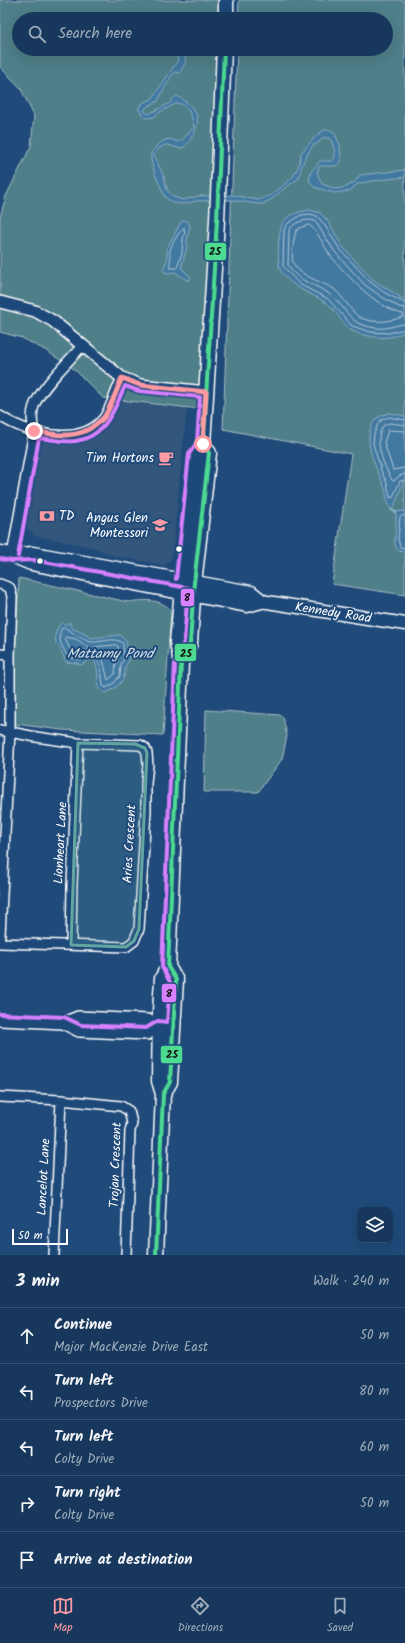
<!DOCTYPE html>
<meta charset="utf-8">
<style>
:root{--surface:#17385c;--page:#203f62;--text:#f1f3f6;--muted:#9eacbb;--line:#365272;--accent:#ff9aa2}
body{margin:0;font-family:Kalam,sans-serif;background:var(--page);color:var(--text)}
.controls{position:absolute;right:12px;bottom:12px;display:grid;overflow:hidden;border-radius:8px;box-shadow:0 4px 16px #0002}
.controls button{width:36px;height:36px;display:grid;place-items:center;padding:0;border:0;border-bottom:1px solid var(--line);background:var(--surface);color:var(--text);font:20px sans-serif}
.scale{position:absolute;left:12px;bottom:10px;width:56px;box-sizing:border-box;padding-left:4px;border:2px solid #fff;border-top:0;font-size:11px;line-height:14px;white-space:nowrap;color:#fff;-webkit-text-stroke:3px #1f4a7a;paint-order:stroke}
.stop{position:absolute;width:12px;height:12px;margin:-9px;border:3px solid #ff9aa2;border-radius:50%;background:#fff}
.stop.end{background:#ff9aa2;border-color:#fff;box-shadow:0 1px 4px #0008}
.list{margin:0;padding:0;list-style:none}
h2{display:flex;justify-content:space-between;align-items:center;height:52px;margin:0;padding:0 16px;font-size:17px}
h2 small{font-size:13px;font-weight:400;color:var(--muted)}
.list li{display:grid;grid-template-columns:26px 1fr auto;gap:12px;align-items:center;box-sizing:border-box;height:56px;padding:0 16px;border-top:1px solid var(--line)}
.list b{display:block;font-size:15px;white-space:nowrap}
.list p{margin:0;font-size:13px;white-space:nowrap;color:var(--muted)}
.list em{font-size:13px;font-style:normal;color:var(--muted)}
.icon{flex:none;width:22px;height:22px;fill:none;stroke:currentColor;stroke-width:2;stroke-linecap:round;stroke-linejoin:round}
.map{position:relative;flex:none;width:405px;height:1255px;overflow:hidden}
.search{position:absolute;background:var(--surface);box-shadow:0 4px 16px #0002;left:12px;right:12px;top:12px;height:44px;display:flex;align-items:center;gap:10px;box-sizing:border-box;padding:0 14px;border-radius:22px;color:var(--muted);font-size:15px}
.sheet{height:332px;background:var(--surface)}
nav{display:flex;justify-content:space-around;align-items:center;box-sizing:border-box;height:56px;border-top:1px solid var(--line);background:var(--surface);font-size:11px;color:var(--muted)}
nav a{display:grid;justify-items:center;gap:2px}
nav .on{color:var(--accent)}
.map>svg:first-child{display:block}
.built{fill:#33567c}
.green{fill:#507f89;stroke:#a8bfc4}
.water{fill:#4379a0;stroke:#8eafc6}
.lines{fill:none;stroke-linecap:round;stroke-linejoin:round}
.shore{stroke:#b4c9d9;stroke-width:1}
.stream{stroke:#8eafc6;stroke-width:2}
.minor-casing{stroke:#fff;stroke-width:12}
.tertiary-casing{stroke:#fff;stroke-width:14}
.secondary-casing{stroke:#fff;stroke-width:15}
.primary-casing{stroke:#fff;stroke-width:17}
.minor{stroke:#1f4a7a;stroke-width:9}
.tertiary{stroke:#1f4a7a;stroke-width:11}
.secondary{stroke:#1f4a7a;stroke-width:12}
.primary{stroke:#1f4a7a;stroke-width:14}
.bus-1-casing{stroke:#1f4a7a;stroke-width:7}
.bus-2-casing{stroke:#1f4a7a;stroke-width:7}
.bus-1{stroke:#4ddb92;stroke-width:4}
.bus-2{stroke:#d880ff;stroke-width:4}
.route{stroke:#ff9aa2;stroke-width:5}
.marked{fill:#63a6a1;fill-opacity:0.2;stroke:#63a6a1;stroke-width:3;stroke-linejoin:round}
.bus-dot{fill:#fff;stroke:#1f4a7a;stroke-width:1.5}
.labels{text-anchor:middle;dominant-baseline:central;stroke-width:4;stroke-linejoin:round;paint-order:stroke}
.poi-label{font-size:13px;fill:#fff;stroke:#1f4a7a;text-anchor:end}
.street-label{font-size:13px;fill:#fff;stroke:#1f4a7a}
.water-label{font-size:14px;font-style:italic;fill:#d0dee7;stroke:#1f4a7a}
.line-badge{stroke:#1f4a7a;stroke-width:1.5}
.pale-badge-label{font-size:11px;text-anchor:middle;font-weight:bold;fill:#111}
</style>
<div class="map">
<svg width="405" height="1255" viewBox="0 0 405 1255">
<rect width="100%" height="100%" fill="#1f4a7a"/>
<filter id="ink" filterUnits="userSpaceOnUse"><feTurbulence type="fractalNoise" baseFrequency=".025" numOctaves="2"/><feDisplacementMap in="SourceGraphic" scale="8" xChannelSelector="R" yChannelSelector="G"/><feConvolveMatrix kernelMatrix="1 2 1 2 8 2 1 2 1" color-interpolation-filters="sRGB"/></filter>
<g filter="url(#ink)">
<path class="built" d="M124,396L187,407L172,558L165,565L113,556L96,548L35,536L26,528L40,446L48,439L79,441L102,431Z"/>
<path class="green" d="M0,0H233L232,19H19V49H230L208,410L103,398L74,369L45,350L22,338L0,332V217L6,196L31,146L34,116L20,87L0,67Z
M239,0H405V595L332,584L351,454L223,429L237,49H386V19H238Z
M19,578L128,602C144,600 159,598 171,610L163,735L62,730L15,724V656Z
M206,710L280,715L283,717L287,736L282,759L258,792H204Z"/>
<path class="water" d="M170,49H181C188,60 186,62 180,73L175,72L172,75L157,102L148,106L144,110L145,112L149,114C154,111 167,105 170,103C173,100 172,98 177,96C195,106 204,119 192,137C189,142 187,147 181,148C176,149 170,144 165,145L158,149L154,155L164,177L167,190L174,197L183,200L199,196L233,195L258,200L272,195L293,177L299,165L301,153L316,136L324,130H330L334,132L340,145L341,162L336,166H319L317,173L322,184L335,189L346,187L355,182L360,175L405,170V177L372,181L357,184L350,191L334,193L314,187L309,181L311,172L320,161H332L335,157V152L331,139L324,137L317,144L313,145L304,160L300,172V175L297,180L286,187L272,199L262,204H257L232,200L196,201L184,204L173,203L165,197L155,174L151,160V153L157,145L165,140L171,139L177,142L182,140L194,127C191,117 190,105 177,103L160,112L154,117L145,118L139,110V107L144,102L152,99L178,60L176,54Z
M310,210L320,213L328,221L342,246L372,279L405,300V332C400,334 395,336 390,337C381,339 357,335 349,329C340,321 335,308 325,302C309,292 294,289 282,273C276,265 278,231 283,222C289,214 301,211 310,210Z
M184,220L188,221L190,226L187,240V247L181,268L191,277L188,281L175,272L166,273L163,270L167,260V248L181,222Z
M389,413L405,416V477L394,507L391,510C385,498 387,493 383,483C375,466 361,438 375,420C378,416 384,415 389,413Z
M405,511V552C390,552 396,536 396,526C396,521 396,517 396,512Z
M62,622L64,625L68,623H71L70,625L73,629L79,631L91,638L120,635L126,641L129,661C124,666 126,669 124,676C123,683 112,691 105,693C95,688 99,678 97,669C97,666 95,662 93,659H90L81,665L77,663L66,662L59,646L56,644C55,636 55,629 62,622Z"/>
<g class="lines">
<path class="shore" d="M309,225C316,228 325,248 330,255C347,276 377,308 403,314V317C389,321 376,324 361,318C353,315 343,296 334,289C323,282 298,276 293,262C291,256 294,238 296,231L300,228Z
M184,228L185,232L183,239L182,253L177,268H170L169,266C172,259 169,257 170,250C172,244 178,232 184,228Z
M405,303L385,293L369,281L339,248L324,224L317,216L310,214L301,215L287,224L284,230L283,266L299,284L328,299L352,326L371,332L389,333L405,329
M405,308L399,307L382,297L365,285L335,252L315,221C306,218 293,222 289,231L288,265C297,283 318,284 332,296C341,303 350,320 360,324C368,327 381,330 390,327C395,326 400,324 405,324
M405,420L389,417L381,420L378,424L374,434L373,444L382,473L387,483L390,498L393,497L400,481L405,480
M405,425L390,423L384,425C372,440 384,466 392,480L394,481L399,476L405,474
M405,431L388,430L384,443L393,470L405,468
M405,515L400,517L398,539L400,547L405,548
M66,628C71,632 85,641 91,642C102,643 114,636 123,643L124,659L121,664L120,676L113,684L106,688L103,686L101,668L96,656L89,655L81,660L68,657C63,648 57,640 61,629Z
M66,637L76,639L88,647L89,649L81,654L72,653L65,639Z
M116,645L118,646L119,658L116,663L115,674L108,680L102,656L94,648L95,647Z"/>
<path class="stream" d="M391,510L396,512"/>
<g class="minor-casing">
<path id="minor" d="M0,416C27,434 81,448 104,418C111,408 116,390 122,378
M12,555L34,431C32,423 31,414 34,406C40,389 69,361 82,346
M0,584L10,588L12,597L10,655V732L0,936
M0,654L10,655
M0,730L36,737L78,743L140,745L145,748L147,753L148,765L146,783V811L139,929L134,941L126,947L0,943
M71,945L72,885L78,743
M0,1097L61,1100L121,1106L129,1111L132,1123L130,1131L126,1255
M54,1255L61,1100"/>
</g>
<g class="tertiary-casing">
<path id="tertiary" d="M0,302L35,311L53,321L122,378L140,385L206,392
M0,1020L63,1023L79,1031L147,1034L160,1027L148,1020L78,1017L63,1023"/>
</g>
<g class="secondary-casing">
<path id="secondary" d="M261,601L405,624"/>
</g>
<g class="primary-casing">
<path id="primary" d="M226,19V0
M0,553L12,555L31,563L247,605L261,601
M20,555L33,554L251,593L261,601
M181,663L190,643L194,583L209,453L203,444
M163,1094L170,1082L176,980L168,967
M156,1255L163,1094L159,1081L160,1012L162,978L168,967L181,663L177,642L195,455L203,444L217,221L224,49"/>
</g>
<use href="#minor" class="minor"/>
<use href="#tertiary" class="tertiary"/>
<use href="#secondary" class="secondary"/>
<use href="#primary" class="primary"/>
<g class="bus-1-casing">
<path id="bus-1" d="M156,1255L163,1094L170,1082L176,980L168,967L181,663L190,643L194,583L209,453L203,444L217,221L224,49"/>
</g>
<g class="bus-2-casing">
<path id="bus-2" d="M18,556L39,438C50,439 65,443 76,441C106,436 114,410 125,386L139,391L200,397L197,442L189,454L176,579
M0,559L12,561L33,560L188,588L184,642L175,663L162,967L170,982L167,1022L158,1021L146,1028L81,1025L64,1017L0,1014"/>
</g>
<use href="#bus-1" class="bus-1"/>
<use href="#bus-2" class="bus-2"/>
</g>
</g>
<g class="lines" filter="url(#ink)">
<path class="route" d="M34,431C55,435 78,440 96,424C99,422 103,419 105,416C112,404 116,391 122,378L140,385L206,392L203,444"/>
</g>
<path class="marked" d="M78,743L135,744L145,748L147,753L139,929L134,941L126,947L71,945Z"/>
<defs>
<g id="cafe-bare" transform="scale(1.2)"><path d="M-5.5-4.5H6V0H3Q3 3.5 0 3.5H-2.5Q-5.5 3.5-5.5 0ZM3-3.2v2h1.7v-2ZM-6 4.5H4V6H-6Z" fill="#ff9aa2" stroke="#1f4a7a" stroke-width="2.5" paint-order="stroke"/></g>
<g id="bank-bare" transform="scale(1.2)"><path d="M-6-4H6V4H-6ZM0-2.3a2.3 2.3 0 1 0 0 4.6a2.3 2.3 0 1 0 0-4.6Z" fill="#ff9aa2" stroke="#1f4a7a" stroke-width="2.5" paint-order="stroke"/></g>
<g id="school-bare" transform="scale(1.2)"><path d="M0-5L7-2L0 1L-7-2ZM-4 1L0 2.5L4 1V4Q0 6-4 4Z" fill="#ff9aa2" stroke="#1f4a7a" stroke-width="2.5" paint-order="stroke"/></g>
</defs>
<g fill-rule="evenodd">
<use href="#cafe-bare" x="166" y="458"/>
<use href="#bank-bare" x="47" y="516"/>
<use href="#school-bare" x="160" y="525"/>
</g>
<g class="bus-dot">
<circle cx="179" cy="549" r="3.5"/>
<circle cx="40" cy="561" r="3.5"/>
</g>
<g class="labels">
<g class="poi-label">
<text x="154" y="458">Tim Hortons</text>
<text x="59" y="516" text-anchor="start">TD</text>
<text x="148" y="518">Angus Glen<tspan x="148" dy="15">Montessori</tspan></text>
</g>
<g class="street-label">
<text transform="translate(333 613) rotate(9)">Kennedy Road</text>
<text transform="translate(61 843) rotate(-87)">Lionheart Lane</text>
<text transform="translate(130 844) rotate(-87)">Aries Crescent</text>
<text transform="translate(116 1165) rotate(-88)">Trojan Crescent</text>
<text transform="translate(44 1177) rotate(-87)">Lancelot Lane</text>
</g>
<g class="water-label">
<text x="110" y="654">Mattamy Pond</text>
</g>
</g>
<g class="line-badge">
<rect x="204" y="242" width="23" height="19" rx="4" fill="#4ddb92"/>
<rect x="180" y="588" width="15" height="19" rx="4" fill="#d880ff"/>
<rect x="174" y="643" width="23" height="19" rx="4" fill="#4ddb92"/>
<rect x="161" y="983" width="16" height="20" rx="4" fill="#d880ff"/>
<rect x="160" y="1045" width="23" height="19" rx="4" fill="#4ddb92"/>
</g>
<g class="pale-badge-label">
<text x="215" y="255">25</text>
<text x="187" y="601">8</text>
<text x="186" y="657">25</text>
<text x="169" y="997">8</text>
<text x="172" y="1058">25</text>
</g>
</svg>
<div class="controls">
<button><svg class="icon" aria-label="layers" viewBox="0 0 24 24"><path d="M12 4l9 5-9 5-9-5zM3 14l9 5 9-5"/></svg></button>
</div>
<div class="scale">50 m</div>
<div class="stop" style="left:203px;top:444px"></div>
<div class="stop end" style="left:34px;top:431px"></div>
<div class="search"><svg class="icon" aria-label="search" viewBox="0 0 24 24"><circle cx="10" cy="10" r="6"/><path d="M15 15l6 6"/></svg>Search here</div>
</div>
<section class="sheet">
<h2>3 min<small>Walk · 240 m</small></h2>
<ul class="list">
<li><svg class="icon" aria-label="ahead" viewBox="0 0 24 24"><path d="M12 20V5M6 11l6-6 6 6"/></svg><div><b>Continue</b><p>Major MacKenzie Drive East</p></div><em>50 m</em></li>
<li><svg class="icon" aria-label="left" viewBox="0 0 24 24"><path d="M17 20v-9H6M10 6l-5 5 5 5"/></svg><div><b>Turn left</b><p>Prospectors Drive</p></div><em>80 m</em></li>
<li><svg class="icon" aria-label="left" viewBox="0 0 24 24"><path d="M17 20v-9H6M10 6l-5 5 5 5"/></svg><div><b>Turn left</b><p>Colty Drive</p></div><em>60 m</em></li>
<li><svg class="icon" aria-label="right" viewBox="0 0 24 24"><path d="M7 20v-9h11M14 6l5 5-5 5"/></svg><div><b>Turn right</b><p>Colty Drive</p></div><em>50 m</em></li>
<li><svg class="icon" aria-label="arrive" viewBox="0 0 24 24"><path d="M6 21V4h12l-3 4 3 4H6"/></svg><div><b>Arrive at destination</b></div></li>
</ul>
</section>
<nav>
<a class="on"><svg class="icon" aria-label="map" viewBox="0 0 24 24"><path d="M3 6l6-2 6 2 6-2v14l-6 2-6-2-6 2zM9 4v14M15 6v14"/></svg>Map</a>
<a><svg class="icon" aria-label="directions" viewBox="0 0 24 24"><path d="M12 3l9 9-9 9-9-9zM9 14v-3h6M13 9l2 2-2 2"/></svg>Directions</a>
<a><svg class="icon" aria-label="saved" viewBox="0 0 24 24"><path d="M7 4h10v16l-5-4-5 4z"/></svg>Saved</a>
</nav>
